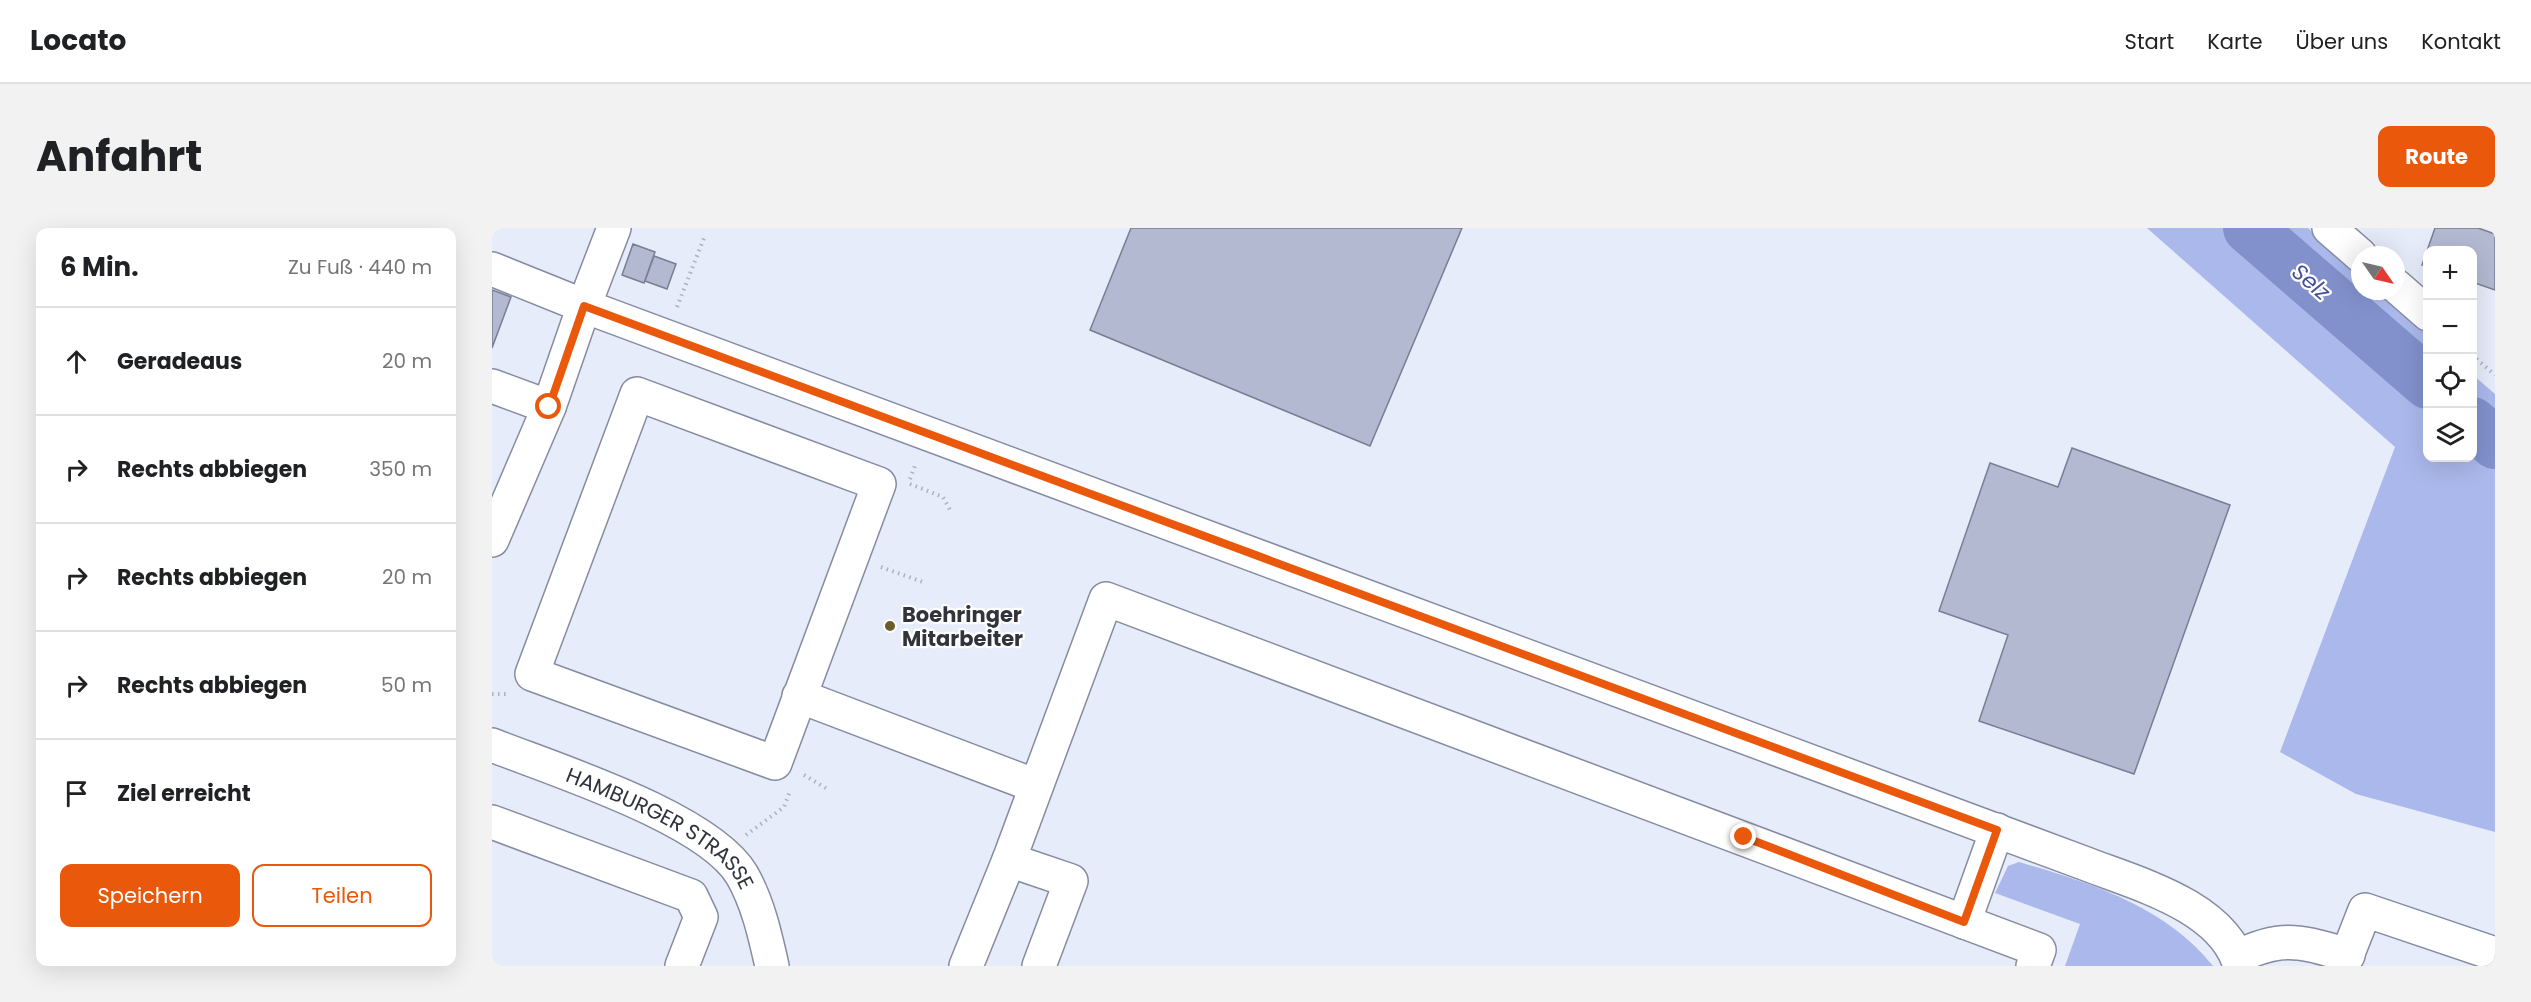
<!DOCTYPE html>
<html lang="de">
<meta charset="utf-8">
<style>
:root{--surface:#fff;--page:#f2f2f2;--text:#202124;--muted:#757577;--line:#e0e0e0;--accent:#ea580c}
body{margin:0;font-family:Poppins,sans-serif;background:var(--page);color:var(--text)}
.controls{position:absolute;right:18px;top:18px;display:grid;overflow:hidden;border-radius:12px;box-shadow:0 6px 24px #0002}
.controls button{width:54px;height:54px;display:grid;place-items:center;padding:0;border:0;border-bottom:2px solid var(--line);background:var(--surface);color:var(--text);font:30px sans-serif}
.compass{position:absolute;left:1859px;top:18px;width:54px;height:54px;border-radius:50%;background:var(--surface);box-shadow:0 6px 24px #0002;rotate:124deg}
.stop{position:absolute;width:18px;height:18px;margin:-14px;border:4px solid #ea580c;border-radius:50%;background:#fff}
.stop.end{background:#ea580c;border-color:#fff;box-shadow:0 2px 6px #0008}
.list{margin:0;padding:0;list-style:none}
h2{display:flex;justify-content:space-between;align-items:center;height:78px;margin:0;padding:0 24px;font-size:26px}
h2 small{font-size:20px;font-weight:400;color:var(--muted)}
.list li{display:grid;grid-template-columns:39px 1fr auto;gap:18px;align-items:center;box-sizing:border-box;height:108px;padding:0 24px;border-top:2px solid var(--line)}
.list b{display:block;font-size:22px;white-space:nowrap}
.list em{font-size:20px;font-style:normal;color:var(--muted)}
.actions{display:flex;gap:12px;padding:18px 24px}
.actions a{flex:1;padding:14px 0;border:2px solid var(--accent);border-radius:12px;text-align:center;font-size:21px;color:var(--accent)}
.actions .main{background:var(--accent);color:#fff}
.icon{flex:none;width:33px;height:33px;fill:none;stroke:currentColor;stroke-width:2;stroke-linecap:round;stroke-linejoin:round}
.map{position:relative;flex:none;width:2003px;height:738px;overflow:hidden;border-radius:12px}
header{display:flex;align-items:center;gap:36px;box-sizing:border-box;height:84px;padding:0 30px;background:var(--surface);border-bottom:2px solid var(--line)}
header strong{font-size:28px}
nav{display:flex;gap:33px;margin-inline-start:auto;font-size:21px}
.intro{display:flex;align-items:center;justify-content:space-between;box-sizing:border-box;height:144px;padding:0 36px}
h1{margin:0;font-size:42px}
.button{padding:15px 27px;border-radius:12px;background:var(--accent);color:#fff;font-size:21px;font-weight:700}
main{display:flex;gap:36px;padding:0 36px}
aside{flex:1;background:var(--surface);border-radius:12px;box-shadow:0 6px 24px #0002}
.map>svg:first-child{display:block}
.green{fill:#aab8eb}
.lines{fill:none;stroke-linecap:round;stroke-linejoin:round}
.river{stroke:#8291cc;stroke-width:52}
.building{fill:#b3b9d1;stroke:#787e94;stroke-width:1.5}
.minor-casing{stroke:#858ca2;stroke-width:36}
.path{stroke:#adb1be;stroke-width:4;stroke-dasharray:1.5 4.5;stroke-linecap:butt}
.minor{stroke:#fff;stroke-width:33}
.route{stroke:#ea580c;stroke-width:8}
.poi-dot{fill:#6b5c2a;stroke:#fff;stroke-width:2}
.labels{text-anchor:middle;dominant-baseline:central;stroke-width:4.5;stroke-linejoin:round;paint-order:stroke}
.poi-label{font-size:21px;font-weight:bold;fill:#31343d;stroke:#fff;text-anchor:start}
.street-label{font-size:21px;fill:#31343d;stroke:#fff}
.water-label{font-size:22px;font-style:italic;fill:#414f99;stroke:#fff}
</style>
<header>
<strong>Locato</strong>
<nav><a>Start</a><a>Karte</a><a>Über uns</a><a>Kontakt</a></nav>
</header>
<div class="intro"><h1>Anfahrt</h1><a class="button">Route</a></div>
<main>
<aside>
<h2>6 Min.<small>Zu Fuß · 440 m</small></h2>
<ul class="list">
<li><svg class="icon" aria-label="ahead" viewBox="0 0 24 24"><path d="M12 20V5M6 11l6-6 6 6"/></svg><div><b>Geradeaus</b></div><em>20 m</em></li>
<li><svg class="icon" aria-label="right" viewBox="0 0 24 24"><path d="M7 20v-9h11M14 6l5 5-5 5"/></svg><div><b>Rechts abbiegen</b></div><em>350 m</em></li>
<li><svg class="icon" aria-label="right" viewBox="0 0 24 24"><path d="M7 20v-9h11M14 6l5 5-5 5"/></svg><div><b>Rechts abbiegen</b></div><em>20 m</em></li>
<li><svg class="icon" aria-label="right" viewBox="0 0 24 24"><path d="M7 20v-9h11M14 6l5 5-5 5"/></svg><div><b>Rechts abbiegen</b></div><em>50 m</em></li>
<li><svg class="icon" aria-label="arrive" viewBox="0 0 24 24"><path d="M6 21V4h12l-3 4 3 4H6"/></svg><div><b>Ziel erreicht</b></div></li>
</ul>
<div class="actions"><a class="main">Speichern</a><a>Teilen</a></div>
</aside>
<div class="map">
<svg width="2003" height="738" viewBox="0 0 2003 738">
<rect width="100%" height="100%" fill="#e7ecfa"/>
<path class="green" d="M1655,0H1816L1868,47V63H1886L1935,107L1936,230H1980L1981,147L2003,166V604L1864,566L1788,524L1903,219Z
M1527,634C1598,655 1673,678 1721,738H1573L1588,696L1503,665L1516,638Z"/>
<g class="lines">
<path class="river" d="M1757,0L1936,155
M1980,195L2003,215"/>
</g>
<path class="building" d="M639,0H970L878,218L598,102Z
M1943,0H1986L2003,6V62L1980,54V22H1936V38L1930,37Z
M141,16L163,24L152,55L130,47Z
M162,28L184,36L175,61L153,53Z
M0,62L19,69L0,120Z
M1580,220L1738,277L1642,546L1487,493L1516,407L1447,383L1498,235L1566,259Z"/>
<g class="lines">
<g class="minor-casing">
<g id="minor">
<path d="M122,0L92,78L1589,634C1642,655 1731,677 1748,738"/>
<path d="M1837,0L1868,27"/>
<path d="M0,41L92,78L57,179L0,312"/>
<path d="M1904,58L1936,86"/>
<path d="M0,158L57,179"/>
<path d="M145,166L387,256L283,535L40,446Z"/>
<path d="M307,468L544,558"/>
<path id="s1" d="M0,517C63,542 216,590 250,647C266,675 273,707 280,738"/>
<path d="M0,594L199,668L209,689L190,738"/>
<path d="M1472,694L1505,602"/>
<path d="M1745,729C1791,706 1809,714 1856,727"/>
<path d="M474,738L517,632"/>
<path d="M547,738L579,653L517,632L614,371L1547,722L1541,738"/>
<path d="M1851,738L1873,682L2003,726"/>
</g>
</g>
<path class="path" d="M185,79L212,10
M1980,127L2003,147
M418,251L424,235
M418,256L451,269L458,282
M389,339L431,354
M0,466H17
M312,547L337,562
M254,607L292,579L298,563"/>
<use href="#minor" class="minor"/>
</g>
<g class="lines">
<path class="route" d="M57,179L92,78L1505,602L1472,694L1252,609"/>
</g>
<circle class="poi-dot" cx="398" cy="398" r="6"/>
<g class="labels">
<g class="poi-label">
<text x="410" y="386">Boehringer<tspan x="410" dy="24">Mitarbeiter</tspan></text>
</g>
<g class="street-label">
<text stroke="none"><textPath href="#s1" startOffset="190">HAMBURGER STRASSE</textPath></text>
</g>
<g class="water-label">
<text transform="translate(1819 54) rotate(41)">Selz</text>
</g>
</g>
</svg>
<div class="controls">
<button>+</button>
<button>−</button>
<button><svg class="icon" aria-label="locate" viewBox="0 0 24 24"><circle cx="12" cy="12" r="6"/><path d="M12 2v4M12 18v4M2 12h4M18 12h4"/></svg></button>
<button><svg class="icon" aria-label="layers" viewBox="0 0 24 24"><path d="M12 4l9 5-9 5-9-5zM3 14l9 5 9-5"/></svg></button>
</div>
<svg class="compass" viewBox="-18 -18 36 36"><path d="M0-13l5 13h-10z" fill="#e53935"/><path d="M0 13l5-13h-10z" fill="#757577"/></svg>
<div class="stop" style="left:57px;top:179px"></div>
<div class="stop end" style="left:1252px;top:609px"></div>
</div>
</main>
